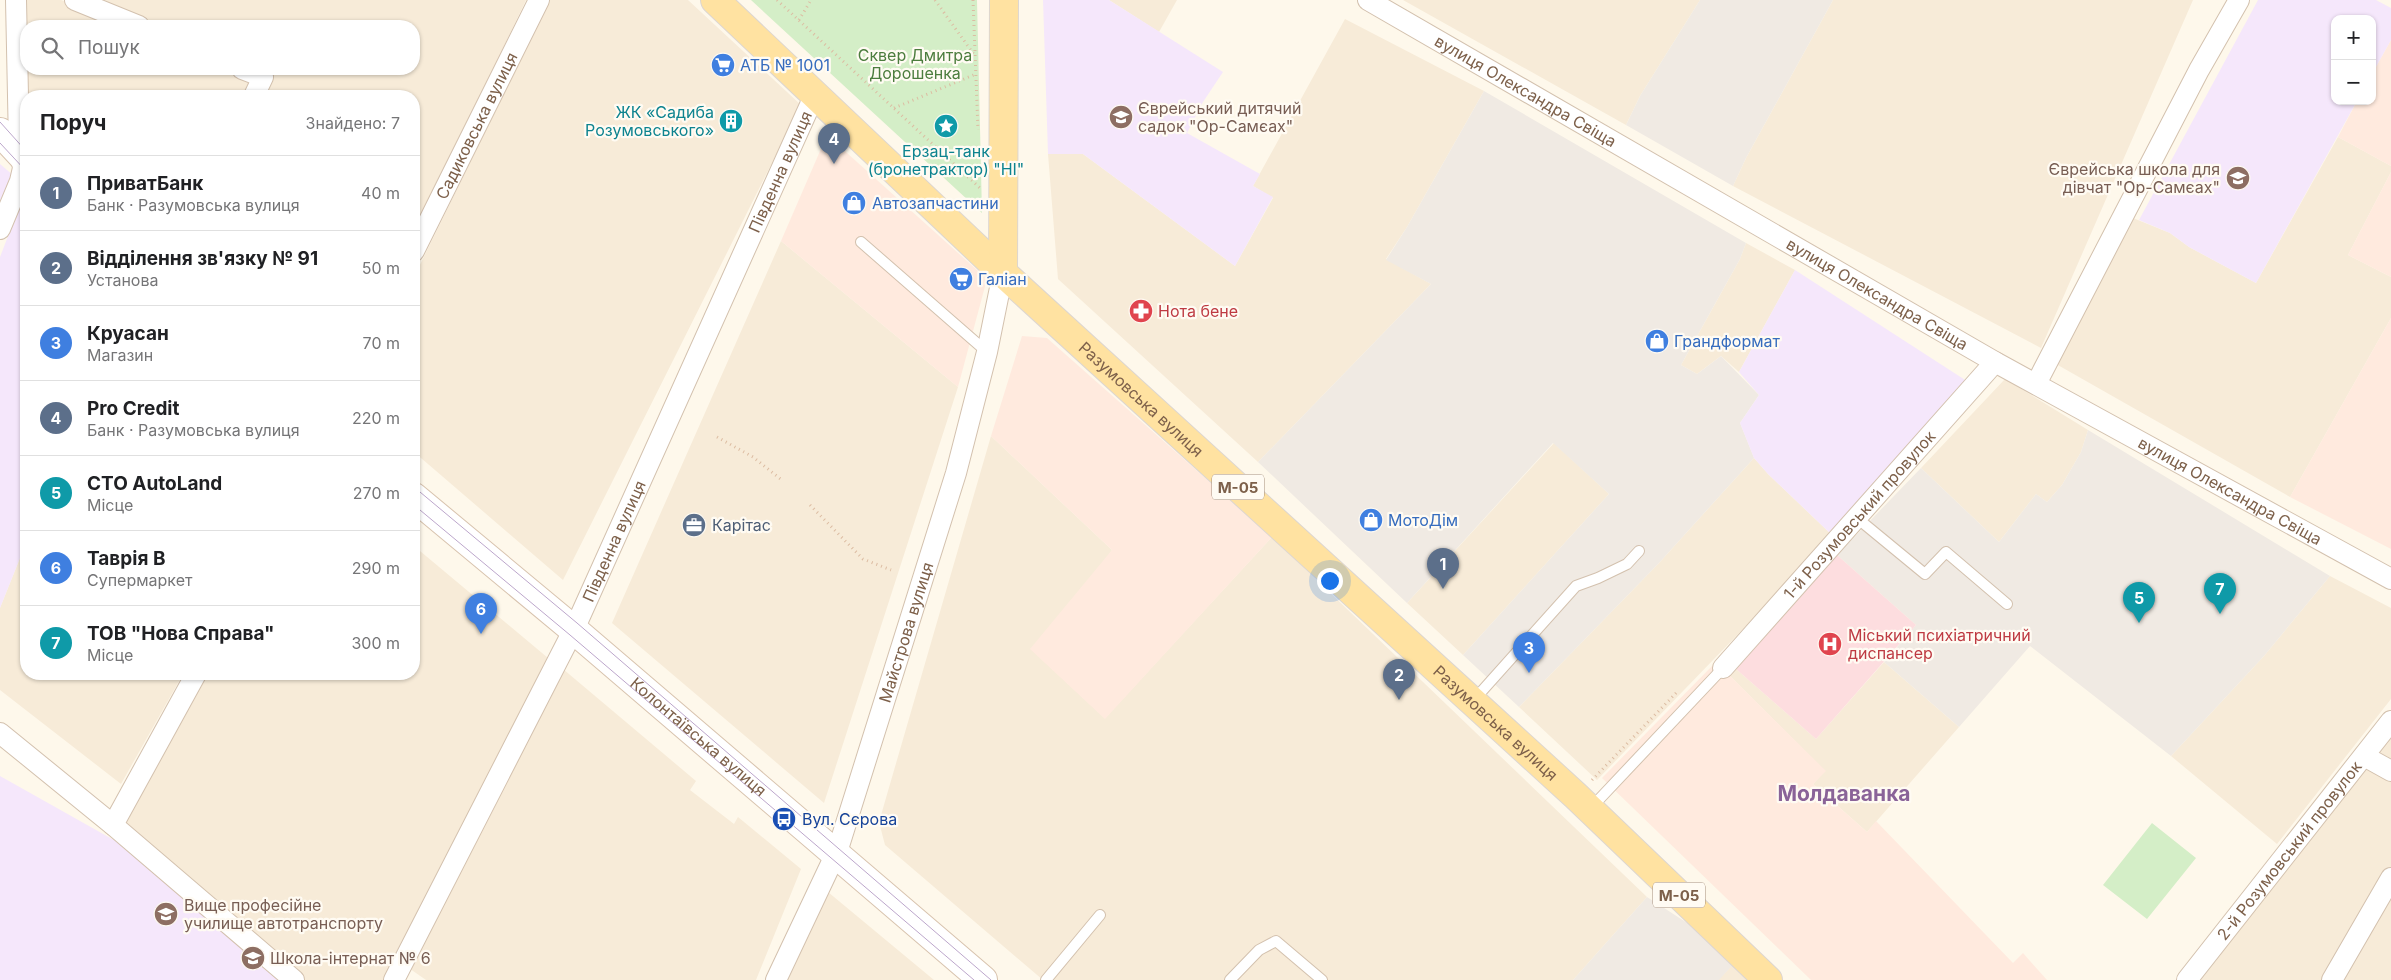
<!DOCTYPE html>
<html lang="uk">
<meta charset="utf-8">
<style>
:root{--surface:#fff;--page:#f6f6f6;--text:#202124;--muted:#757577;--line:#e0e0e0;--accent:#7e4834}
body{margin:0;font-family:Inter,sans-serif;background:var(--page);color:var(--text)}
.controls{position:absolute;right:15px;top:15px;display:grid;overflow:hidden;border-radius:10px;box-shadow:0 1px 4px #0004}
.controls button{width:45px;height:45px;display:grid;place-items:center;padding:0;border:0;border-bottom:1px solid var(--line);background:var(--surface);color:var(--text);font:25px sans-serif}
.you{position:absolute;left:1329px;top:580px;width:18px;height:18px;margin:-12px;border:4px solid #fff;border-radius:50%;background:#1a73e8;box-shadow:0 0 0 8px #1a73e833}
.badge{display:grid;place-items:center;width:32px;height:32px;border-radius:50%;background:var(--accent);color:#fff;font-size:16px;font-weight:700}
.pin{position:absolute;translate:-50% -41px;filter:drop-shadow(0 1px 2px #0008)}
.pin::after{content:'';position:absolute;top:26px;width:18px;height:15px;background:inherit;clip-path:polygon(0 0,100% 0,50% 100%)}
.list{margin:0;padding:0;list-style:none}
h2{display:flex;justify-content:space-between;align-items:center;height:65px;margin:0;padding:0 20px;font-size:21px}
h2 small{font-size:16px;font-weight:400;color:var(--muted)}
.list li{display:grid;grid-template-columns:32px 1fr auto;gap:15px;align-items:center;box-sizing:border-box;height:75px;padding:0 20px;border-top:1px solid var(--line)}
.list b{display:block;font-size:19px;white-space:nowrap}
.list p{margin:0;font-size:16px;white-space:nowrap;color:var(--muted)}
.list em{font-size:16px;font-style:normal;color:var(--muted)}
.icon{flex:none;width:28px;height:28px;fill:none;stroke:currentColor;stroke-width:2;stroke-linecap:round;stroke-linejoin:round}
.map{position:relative;flex:none;width:2391px;height:980px;overflow:hidden}
.search{position:absolute;background:var(--surface);box-shadow:0 1px 4px #0004;left:20px;top:20px;width:400px;height:55px;display:flex;align-items:center;gap:12px;box-sizing:border-box;padding:0 18px;border-radius:20px;color:var(--muted);font-size:19px}
.panel{position:absolute;background:var(--surface);box-shadow:0 1px 4px #0004;left:20px;top:90px;width:400px;height:590px;border-radius:20px}
.map>svg:first-child{display:block}
.residential{fill:#f7ebd8}
.commercial{fill:#ffeade}
.industrial{fill:#f0eae3}
.education{fill:#f5e7fb}
.medical{fill:#fddddf}
.green{fill:#d4eec7}
.lines{fill:none;stroke-linecap:round;stroke-linejoin:round}
.service-casing{stroke:#d3c1ae;stroke-width:12}
.minor-casing{stroke:#d3c1ae;stroke-width:22}
.secondary-casing{stroke:#d8c3ae;stroke-width:30}
.primary-casing{stroke:#ddd6d0;stroke-width:30}
.path{stroke:#dcbca2;stroke-width:3;stroke-dasharray:1 4;stroke-linecap:butt}
.service{stroke:#fff;stroke-width:10}
.minor{stroke:#fff;stroke-width:20}
.secondary{stroke:#fff;stroke-width:28}
.primary{stroke:#ffe2a1;stroke-width:28}
.tram{stroke:#bca6cb;stroke-width:1}
.labels{text-anchor:middle;dominant-baseline:central;stroke-width:4.5;stroke-linejoin:round;paint-order:stroke}
.shield{fill:#fffbf3;stroke:#a48e7d;stroke-width:1}
.shield-label{font-size:15px;font-weight:bold;fill:#7d604a}
.park-label{font-size:16px;fill:#4c7d3e;stroke:#fffbf3}
.shop-label{font-size:16px;fill:#366cbe;stroke:#fffbf3;text-anchor:start}
.street-label{font-size:16px;fill:#7d604a;stroke:#fffbf3}
.education-label{font-size:16px;fill:#785e54;stroke:#fffbf3;text-anchor:start}
.culture-label{font-size:16px;fill:#0d838f;stroke:#fffbf3;text-anchor:end}
.health-label{font-size:16px;fill:#be3a42;stroke:#fffbf3;text-anchor:start}
.service-label{font-size:16px;fill:#4e5e75;stroke:#fffbf3;text-anchor:start}
.transit-label{font-size:16px;fill:#164399;stroke:#fffbf3;text-anchor:start}
.district-label{font-size:21px;font-weight:bold;fill:#8a6398;stroke:#fffbf3}
</style>
<div class="map">
<svg width="2391" height="980" viewBox="0 0 2391 980">
<rect width="100%" height="100%" fill="#fef8eb"/>
<path class="residential" d="M24,0H61L127,26H26V69H234L258,78L249,96H26Z
M91,0H526L414,235V96H258L254,69H414V26H153Z
M550,0H688L801,105L563,580L414,452V277Z
M1109,0H1177L1159,32Z
M1403,0H1700L1640,96L1626,125Z
M1833,0H2193L2041,348L1733,186L1746,158Z
M1345,19L1484,91L1407,227L1386,259L1431,284L1258,462L1058,279L1048,154H1083L1235,266L1273,198L1253,186Z
M2338,137L2391,166V172L2348,255L2391,277V318L2290,497L2056,364L2128,216L2170,233L2189,247L2256,283Z
M781,241L958,387L824,803L612,623Z
M1746,243L1795,270L1739,372L1721,356L1697,374L1681,365L1740,259Z
M2005,379L2088,430L2081,452L2062,485L2047,502L2036,494L1999,542L1921,468Z
M991,436L1112,550L1045,662L1105,718L1272,537L1647,897L1573,980H1043L885,845L879,822Z
M1554,443L1609,494L1463,655L1407,603Z
M1754,458L1768,474L1833,536L1597,780L1519,707L1659,563Z
M26,543V674H183L121,784L0,690V608Z
M414,546L548,658L391,980H295L115,826L202,674H414Z
M2330,576L2391,608V699L2277,844L2171,756L2264,656Z
M1884,662L1959,727L1867,832L1813,784L1825,771L1730,676L1736,669L1816,739Z
M563,669L696,781L690,790L734,824L738,817L801,869L756,980H426L403,964Z
M2391,736V980H2201Z
M828,892L934,980H786Z
M1740,957L1763,980H1718Z"/>
<path class="commercial" d="M2391,40V166L2338,137L2357,101H2372V74Z
M827,135L987,279L958,387L781,241Z
M2391,172V277L2348,255Z
M2391,318V549L2290,497Z
M1022,336L1047,338L1272,537L1105,719L1030,649L1112,550L991,436Z
M1716,662L1826,771L1813,784L1867,832L1876,821L2013,963L2023,953L2047,980H1811L1602,778Z"/>
<path class="industrial" d="M1700,0H1833L1746,158L1733,186L1626,125L1640,96Z
M1484,91L1746,243L1740,259L1681,365L1697,374L1721,356L1759,395L1740,423L1754,458L1659,563L1519,707L1463,655L1609,494L1553,443L1407,603L1258,462L1431,284L1386,260L1407,227Z
M2088,430L2330,576L2264,656L2171,756L2030,646L1959,727L1884,662L1916,625L1837,555L1921,468L1999,542L2036,494L2047,502L2062,485L2081,452Z
M1647,897L1740,957L1719,980H1573Z"/>
<path class="education" d="M1043,0H1109L1223,72L1203,102L1187,133L1260,174L1253,186L1273,197L1235,266L1083,154H1048Z
M2258,0H2376L2391,8V40L2372,74V19H2335V101H2357L2256,283L2189,247L2170,233L2139,220Z
M0,164L14,176L0,207Z
M25,192L26,194V543L0,608V257Z
M1795,270L1976,387L1833,536L1768,474L1754,458L1740,423L1759,395L1739,372Z
M0,776L153,862L292,980H0Z"/>
<path class="medical" d="M1837,555L1916,625L1816,739L1736,669Z"/>
<path class="green" d="M751,0H977L982,213Z
M2152,823L2196,858L2147,919L2103,885Z"/>
<g class="lines">
<g class="service-casing">
<path id="service" d="M861,242L987,352
M1857,518L1925,574L1946,552L2007,604
M1473,701L1576,586L1598,578L1627,564L1639,551
M1590,809L1723,668
M1046,980L1100,915
M1230,980L1259,950L1276,941L1322,980"/>
</g>
<g class="minor-casing">
<g id="minor">
<path d="M75,0L139,26"/>
<path id="s1" d="M1368,0L1995,362L2391,579"/>
<path d="M242,69L263,77L254,96"/>
<path d="M0,229L20,181L23,168L19,144L16,0"/>
<path id="s2" d="M414,251L539,0"/>
<path d="M2036,384L2199,70L2239,0"/>
<path id="s3" d="M1723,668L1995,362"/>
<path d="M0,733L113,825L294,980"/>
<path d="M2364,756L2391,771"/>
<path d="M113,825L196,674"/>
<path id="s4" d="M394,980L577,623L815,94"/>
<path id="s5" d="M776,980L838,849L956,473L987,352L1003,273"/>
<path id="s6" d="M2187,980L2391,721"/>
<path d="M2332,980L2391,878"/>
</g>
</g>
<g class="secondary-casing">
<g id="secondary">
<path d="M0,132L26,160"/>
<path id="s7" d="M414,497L574,630L983,980"/>
</g>
</g>
<g class="primary-casing">
<g id="primary">
<path id="s8" d="M715,0L1003,273L1576,796L1768,980"/>
<path d="M1003,273L1004,0"/>
</g>
</g>
<path class="path" d="M777,0L980,188
M935,0L975,56
M973,0L978,130
M799,20L811,0
M894,108L976,74
M717,437L753,457L783,481
M810,505L863,559L891,570
M1592,780L1678,691"/>
<use href="#service" class="service"/>
<use href="#minor" class="minor"/>
<use href="#secondary" class="secondary"/>
<use href="#primary" class="primary"/>
<path class="tram" d="M0,122L26,151
M0,143L26,171
M414,487L577,623L991,980
M414,505L570,635L974,980"/>
</g>
<defs>
<g id="supermarket-disc" transform="scale(1.25)"><circle r="9.5" fill="#3f7fe0" stroke="#fffbf3"/><path d="M-6-5.5h2.5l.6 2H6L4.5 2H-2.5L-4.4-4H-6ZM-1.5 3.2a1.3 1.3 0 1 0 .1 0ZM3 3.2a1.3 1.3 0 1 0 .1 0Z" fill="#fff"/></g>
<g id="school-disc" transform="scale(1.25)"><circle r="9.5" fill="#8d6e63" stroke="#fffbf3"/><path d="M0-5L7-2L0 1L-7-2ZM-4 1L0 2.5L4 1V4Q0 6-4 4Z" fill="#fff"/></g>
<g id="building-disc" transform="scale(1.25)"><circle r="9.5" fill="#0f9aa8" stroke="#fffbf3"/><path d="M-4-6H4V6H1V3H-1V6H-4ZM-2.5-4.3h1.7v1.8h-1.7ZM.8-4.3h1.7v1.8H.8ZM-2.5-1h1.7V.8h-1.7ZM.8-1h1.7V.8H.8Z" fill="#fff"/></g>
<g id="sight-disc" transform="scale(1.25)"><circle r="9.5" fill="#0f9aa8" stroke="#fffbf3"/><path d="M0-6L1.8-2.2L6-1.7L2.9 1.2L3.7 5.4L0 3.3L-3.7 5.4L-2.9 1.2L-6-1.7L-1.8-2.2Z" fill="#fff"/></g>
<g id="shop-disc" transform="scale(1.25)"><circle r="9.5" fill="#3f7fe0" stroke="#fffbf3"/><path d="M-5-2.5h2.3a2.7 3.5 0 0 1 5.4 0H5L5.5 6h-11ZM-1.5-2.5h3a1.5 2.3 0 0 0-3 0Z" fill="#fff"/></g>
<g id="pharmacy-disc" transform="scale(1.25)"><circle r="9.5" fill="#e0444e" stroke="#fffbf3"/><path d="M-2-6h4v4h4v4h-4v4h-4v-4h-4v-4h4Z" fill="#fff"/></g>
<g id="office-disc" transform="scale(1.25)"><circle r="9.5" fill="#5c6f8a" stroke="#fffbf3"/><path d="M-6-3h4V-5.5h4V-3h4V5H-6ZM-1-4.5V-3h2v-1.5ZM-6 0V1H6V0Z" fill="#fff"/></g>
<g id="hospital-disc" transform="scale(1.25)"><circle r="9.5" fill="#e0444e" stroke="#fffbf3"/><path d="M-5-5h3v3.5h4V-5h3V5h-3V1.5h-4V5h-3Z" fill="#fff"/></g>
<g id="bus-disc" transform="scale(1.25)"><circle r="9.5" fill="#1a4fb4" stroke="#fffbf3"/><path d="M-5-6H5V4H4V6H2V4H-2V6H-4V4H-5ZM-3.5-4V0h7V-4ZM-3.5 1.2v1.5H-2V1.2ZM2 1.2v1.5H3.5V1.2Z" fill="#fff"/></g>
<g id="university-disc" transform="scale(1.25)"><circle r="9.5" fill="#8d6e63" stroke="#fffbf3"/><path d="M0-5L7-2L0 1L-7-2ZM-4 1L0 2.5L4 1V4Q0 6-4 4Z" fill="#fff"/></g>
</defs>
<g fill-rule="evenodd">
<use href="#supermarket-disc" x="723" y="65"/>
<use href="#school-disc" x="1121" y="117"/>
<use href="#building-disc" x="731" y="121"/>
<use href="#sight-disc" x="946" y="126"/>
<use href="#school-disc" x="2238" y="178"/>
<use href="#shop-disc" x="854" y="203"/>
<use href="#supermarket-disc" x="961" y="279"/>
<use href="#pharmacy-disc" x="1141" y="311"/>
<use href="#shop-disc" x="1657" y="341"/>
<use href="#shop-disc" x="1371" y="520"/>
<use href="#office-disc" x="694" y="525"/>
<use href="#hospital-disc" x="1830" y="644"/>
<use href="#bus-disc" x="784" y="819"/>
<use href="#university-disc" x="166" y="914"/>
<use href="#school-disc" x="253" y="958"/>
</g>
<g class="labels">
<g class="shield">
<rect x="1212" y="474.5" width="52" height="25" rx="4"/>
<rect x="1653" y="882.5" width="52" height="25" rx="4"/>
</g>
<g class="shield-label">
<text x="1238" y="487">М-05</text>
<text x="1679" y="895">М-05</text>
</g>
<g class="park-label">
<text x="915" y="55">Сквер Дмитра<tspan x="915" dy="18">Дорошенка</tspan></text>
</g>
<g class="shop-label">
<text x="740" y="65">АТБ № 1001</text>
<text x="872" y="203">Автозапчастини</text>
<text x="978" y="279">Галіан</text>
<text x="1674" y="341">Грандформат</text>
<text x="1388" y="520">МотоДім</text>
</g>
<g class="street-label">
<text stroke="none"><textPath href="#s1" startOffset="182">вулиця Олександра Свіща</textPath></text>
<text stroke="none"><textPath href="#s2" startOffset="140">Садиковська вулиця</textPath></text>
<text stroke="none"><textPath href="#s4" startOffset="896">Південна вулиця</textPath></text>
<text stroke="none"><textPath href="#s1" startOffset="588">вулиця Олександра Свіща</textPath></text>
<text stroke="none"><textPath href="#s8" startOffset="584">Разумовська вулиця</textPath></text>
<text stroke="none"><textPath href="#s1" startOffset="992">вулиця Олександра Свіща</textPath></text>
<text stroke="none"><textPath href="#s3" startOffset="205">1-й Розумовський провулок</textPath></text>
<text stroke="none"><textPath href="#s4" startOffset="491">Південна вулиця</textPath></text>
<text stroke="none"><textPath href="#s5" startOffset="372">Майстрова вулиця</textPath></text>
<text stroke="none"><textPath href="#s8" startOffset="1064">Разумовська вулиця</textPath></text>
<text stroke="none"><textPath href="#s7" startOffset="372">Колонтаївська вулиця</textPath></text>
<text stroke="none"><textPath href="#s6" startOffset="165">2-й Розумовський провулок</textPath></text>
</g>
<g class="education-label">
<text x="1138" y="108">Єврейський дитячий<tspan x="1138" dy="18">садок "Ор-Самєах"</tspan></text>
<text x="2220" y="169" text-anchor="end">Єврейська школа для<tspan x="2220" dy="18">дівчат "Ор-Самєах"</tspan></text>
<text x="184" y="905">Вище професійне<tspan x="184" dy="18">училище автотранспорту</tspan></text>
<text x="270" y="958">Школа-інтернат № 6</text>
</g>
<g class="culture-label">
<text x="714" y="112">ЖК «Садиба<tspan x="714" dy="18">Розумовського»</tspan></text>
<text x="946" y="151" text-anchor="middle">Ерзац-танк<tspan x="946" dy="18">(бронетрактор) "НІ"</tspan></text>
</g>
<g class="health-label">
<text x="1158" y="311">Нота бене</text>
<text x="1848" y="635">Міський психіатричний<tspan x="1848" dy="18">диспансер</tspan></text>
</g>
<g class="service-label">
<text x="712" y="525">Карітас</text>
</g>
<g class="transit-label">
<text x="802" y="819">Вул. Сєрова</text>
</g>
<g class="district-label">
<text x="1844" y="793">Молдаванка</text>
</g>
</g>
</svg>
<div class="controls">
<button>+</button>
<button>−</button>
</div>
<div class="you"></div>
<div class="pin badge" style="left:1443px;top:589px;background:#5c6f8a">1</div>
<div class="pin badge" style="left:1399px;top:700px;background:#5c6f8a">2</div>
<div class="pin badge" style="left:1529px;top:673px;background:#3f7fe0">3</div>
<div class="pin badge" style="left:834px;top:164px;background:#5c6f8a">4</div>
<div class="pin badge" style="left:2139px;top:623px;background:#0f9aa8">5</div>
<div class="pin badge" style="left:481px;top:634px;background:#3f7fe0">6</div>
<div class="pin badge" style="left:2220px;top:614px;background:#0f9aa8">7</div>
<div class="search"><svg class="icon" aria-label="search" viewBox="0 0 24 24"><circle cx="10" cy="10" r="6"/><path d="M15 15l6 6"/></svg>Пошук</div>
<section class="panel">
<h2>Поруч<small>Знайдено: 7</small></h2>
<ul class="list">
<li><span class="badge" style="background:#5c6f8a">1</span><div><b>ПриватБанк</b><p>Банк · Разумовська вулиця</p></div><em>40 m</em></li>
<li><span class="badge" style="background:#5c6f8a">2</span><div><b>Відділення зв'язку № 91</b><p>Установа</p></div><em>50 m</em></li>
<li><span class="badge" style="background:#3f7fe0">3</span><div><b>Круасан</b><p>Магазин</p></div><em>70 m</em></li>
<li><span class="badge" style="background:#5c6f8a">4</span><div><b>Pro Credit</b><p>Банк · Разумовська вулиця</p></div><em>220 m</em></li>
<li><span class="badge" style="background:#0f9aa8">5</span><div><b>СТО AutoLand</b><p>Місце</p></div><em>270 m</em></li>
<li><span class="badge" style="background:#3f7fe0">6</span><div><b>Таврія В</b><p>Супермаркет</p></div><em>290 m</em></li>
<li><span class="badge" style="background:#0f9aa8">7</span><div><b>ТОВ &quot;Нова Справа&quot;</b><p>Місце</p></div><em>300 m</em></li>
</ul>
</section>
</div>
